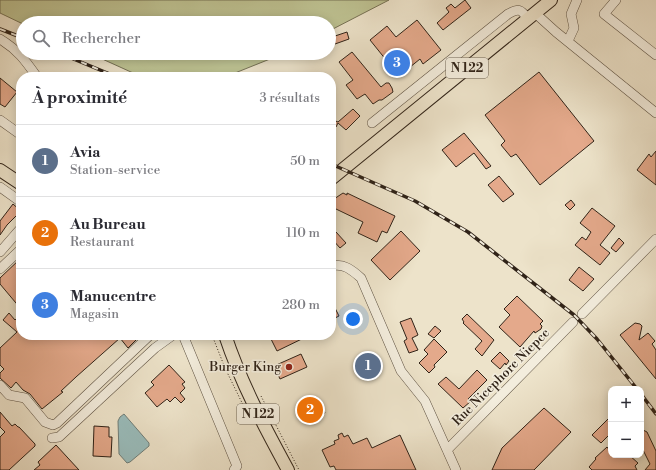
<!DOCTYPE html>
<html lang="fr">
<meta charset="utf-8">
<style>
:root{--surface:#fff;--page:#f7f7f7;--text:#2b2b33;--muted:#7c7c81;--line:#e1e1e2;--accent:#8f2418}
body{margin:0;font-family:"Libre Bodoni",serif;background:var(--page);color:var(--text)}
.controls{position:absolute;right:12px;bottom:12px;display:grid;overflow:hidden;border-radius:8px;box-shadow:0 2px 10px #0003}
.controls button{width:36px;height:36px;display:grid;place-items:center;padding:0;border:0;border-bottom:1px solid var(--line);background:var(--surface);color:var(--text);font:20px sans-serif}
.you{position:absolute;left:353px;top:319px;width:14px;height:14px;margin:-10px;border:3px solid #fff;border-radius:50%;background:#1a73e8;box-shadow:0 0 0 6px #1a73e833}
.badge{display:grid;place-items:center;width:26px;height:26px;border-radius:50%;background:var(--accent);color:#fff;font-size:13px;font-weight:700}
.pin{position:absolute;translate:-50% -50%;border:2px solid #fff;box-shadow:0 1px 4px #0006}
.list{margin:0;padding:0;list-style:none}
h2{display:flex;justify-content:space-between;align-items:center;height:52px;margin:0;padding:0 16px;font-size:17px}
h2 small{font-size:13px;font-weight:400;color:var(--muted)}
.list li{display:grid;grid-template-columns:26px 1fr auto;gap:12px;align-items:center;box-sizing:border-box;height:72px;padding:0 16px;border-top:1px solid var(--line)}
.list b{display:block;font-size:15px;white-space:nowrap}
.list p{margin:0;font-size:13px;white-space:nowrap;color:var(--muted)}
.list em{font-size:13px;font-style:normal;color:var(--muted)}
.icon{flex:none;width:22px;height:22px;fill:none;stroke:currentColor;stroke-width:2;stroke-linecap:round;stroke-linejoin:round}
.map{position:relative;flex:none;width:656px;height:470px;overflow:hidden}
.search{position:absolute;background:var(--surface);box-shadow:0 2px 10px #0003;left:16px;top:16px;width:320px;height:44px;display:flex;align-items:center;gap:10px;box-sizing:border-box;padding:0 14px;border-radius:22px;color:var(--muted);font-size:15px}
.panel{position:absolute;background:var(--surface);box-shadow:0 2px 10px #0003;left:16px;top:72px;width:320px;height:268px;border-radius:16px}
.map>svg:first-child{display:block}
.green{fill:#bec292;stroke:#777255}
.water{fill:#9abdbc;stroke:#707f7a}
.building{fill:#e4a98b;stroke:#302318}
.lines{fill:none;stroke-linecap:round;stroke-linejoin:round}
.minor-casing{stroke:#5f5344;stroke-width:10}
.major-casing{stroke:#302318;stroke-width:14}
.path{stroke:#302318;stroke-width:1;stroke-dasharray:1 2;stroke-linecap:butt}
.minor{stroke:#f3eddd;stroke-width:9}
.major{stroke:#ede3ca;stroke-width:12}
.rail-casing{stroke:#302318;stroke-width:3.5}
.rail{stroke:#f3eddd;stroke-width:2;stroke-dasharray:6;stroke-linecap:butt}
.poi-dot{fill:#8f2418;stroke:#f3eddd;stroke-width:1.5}
.labels{text-anchor:middle;dominant-baseline:central;stroke-width:3;stroke-linejoin:round;paint-order:stroke}
.shield{fill:#f3eddd;stroke:#6a6053;stroke-width:1}
.shield-label{font-size:12px;font-weight:bold;fill:#302318}
.poi-label{font-size:13px;fill:#302318;stroke:#f3eddd;text-anchor:end}
.street-label{font-size:13px;fill:#302318;stroke:#f3eddd}
</style>
<div class="map">
<svg width="656" height="470" viewBox="0 0 656 470">
<rect width="100%" height="100%" fill="#ede3ca"/>
<filter id="stains"><feTurbulence type="fractalNoise" baseFrequency=".005" numOctaves="4"/><feColorMatrix values="0 0 0 0 .2 0 0 0 0 .09 0 0 0 0 .02 0 0 0 .5 -.17"/></filter>
<radialGradient id="worn" r=".72"><stop offset=".6" stop-color="#630" stop-opacity="0"/><stop offset="1" stop-color="#630" stop-opacity=".3"/></radialGradient>
<path class="green" d="M0,0H389L329,31V23L23,24L0,13Z
M89,53H285L225,77H142Z"/>
<path class="water" d="M124,414L149,443V446L130,462L127,463L119,454L118,421L120,417Z"/>
<path class="building" d="M465,0L471,8L443,30L437,23L449,12L446,8L451,4L455,8Z
M417,20L441,50L423,64L420,59L399,76L370,40L387,26L396,37Z
M347,32L349,39L335,44L332,37Z
M352,52L381,87L386,83H389L392,88L393,92L382,100H379L373,104L365,94L357,99L346,85L353,80L339,62Z
M539,72L594,141L540,185L516,154L511,157L501,145L505,141L485,115Z
M0,78L17,92L5,107L0,104Z
M353,109L360,116L346,130L338,123L336,127L331,125V119L338,122Z
M464,133L491,166L486,169L474,153L456,167L442,150Z
M656,151V185L637,170L649,154L651,157Z
M499,176L514,194L503,202L488,185Z
M343,193L347,195V193L395,216L387,233L382,231L377,242L358,233L363,222L336,209L331,214V201Z
M571,200L575,205L570,210L565,205Z
M13,204L21,211L7,225L0,235V221Z
M592,208L615,226L600,245L610,253L600,265L575,245L582,237L586,240L591,232L580,223Z
M401,231L420,251L390,280L371,260Z
M336,232L346,243L340,248L332,239L333,238L331,236Z
M619,238L624,243L616,252L611,248Z
M21,258V309L0,284V278Z
M579,267L594,279L583,291L569,280Z
M517,296L543,321L540,324L542,326L541,329L535,333L534,331L520,347L499,327L510,315L504,309Z
M331,300L339,316L331,320Z
M9,313L15,320L21,314V335H135L138,338L128,348L120,338L76,377L61,391L63,392L42,409L30,394L23,390L16,382L11,388L0,378V373L4,369L0,365V348L17,332L3,320Z
M467,314L494,340L482,356L475,349L482,341L463,323L464,322L462,319Z
M411,318L418,335L412,338L418,350L409,353L404,341L407,339L400,322Z
M635,323L640,324L642,326L639,340L648,333L655,341L652,344L656,350V379L620,335Z
M435,326L441,331L434,338L428,334Z
M269,335H310L277,351Z
M434,339L447,352L434,365L435,367L429,373L419,363L428,354L424,350Z
M500,352L509,361L506,365L505,363L500,369L491,361Z
M301,354L307,367L280,379L274,366Z
M373,361L375,366L365,371L363,366Z
M169,365L185,382L182,384L185,388L180,393L185,399L181,403L175,397L170,402L167,399L157,407L145,393L154,385L151,382Z
M477,370L487,380L468,399L471,401L463,408L438,384L446,377L459,389Z
M317,397L325,413L304,423L296,407Z
M544,408L571,432L534,470H492L502,448Z
M0,412L12,426L15,424L18,427H19L35,444V446L9,470H0V437L5,432L0,427Z
M611,416V433L601,443L592,435Z
M94,426L109,427V437H112L111,457L93,456Z
M641,429L647,432L656,451V470H645L650,464L641,446Z
M342,433L344,437L348,435L353,444L367,438L372,448L400,435L416,470H336L334,466L330,467L322,450L335,444L334,441L339,439L338,435Z
M56,445L79,470H34L40,465L38,462Z
M607,447L611,452V455H629L638,463L635,466L637,470H592L589,467L596,459L595,458Z"/>
<g class="lines">
<g class="minor-casing">
<path id="minor" d="M616,0L604,14L656,55
M535,13L556,32L656,113
M0,39C18,50 25,60 37,77
M568,41L574,28L571,14L577,0
M0,120L21,135
M372,123L508,14C519,8 521,9 528,19
M0,187L21,202
M0,252L21,228
M331,266C344,263 352,270 361,278L401,371L425,401L456,470
M0,269L21,249
M582,314L656,239
M183,335L237,466L234,470
M0,385L9,395L25,398L45,422L53,425L57,423L149,336
M52,438L59,437L155,348L173,335
M447,450L573,322"/>
</g>
<g class="major-casing">
<path id="major" d="M0,170L21,184
M331,179L551,0
M225,335C241,383 264,426 288,470"/>
</g>
<path class="path" d="M212,335L225,368L246,411
M261,396L299,470"/>
<use href="#minor" class="minor"/>
<use href="#major" class="major"/>
<g class="rail-casing">
<path id="rail" d="M0,29L23,38
M59,53L117,77
M331,164L415,201L468,232L574,315L597,339L637,389
M641,394L656,414"/>
</g>
<use href="#rail" class="rail"/>
</g>
<circle class="poi-dot" cx="289" cy="367" r="4"/>
<g class="labels">
<g class="shield">
<rect x="446" y="58" width="42" height="20" rx="3"/>
<rect x="237" y="404" width="42" height="20" rx="3"/>
</g>
<g class="shield-label">
<text x="467" y="68">N 122</text>
<text x="258" y="414">N 122</text>
</g>
<g class="poi-label">
<text x="281" y="367">Burger King</text>
</g>
<g class="street-label">
<text transform="translate(501 377) rotate(-45)">Rue Nicephore Niepce</text>
</g>
</g>
<rect width="100%" height="100%" filter="url(#stains)"/>
<rect width="100%" height="100%" fill="url(#worn)"/>
</svg>
<div class="controls">
<button>+</button>
<button>−</button>
</div>
<div class="you"></div>
<div class="pin badge" style="left:368px;top:366px;background:#5c6f8a">1</div>
<div class="pin badge" style="left:310px;top:410px;background:#e8710a">2</div>
<div class="pin badge" style="left:397px;top:63px;background:#3f7fe0">3</div>
<div class="search"><svg class="icon" aria-label="search" viewBox="0 0 24 24"><circle cx="10" cy="10" r="6"/><path d="M15 15l6 6"/></svg>Rechercher</div>
<section class="panel">
<h2>À proximité<small>3 résultats</small></h2>
<ul class="list">
<li><span class="badge" style="background:#5c6f8a">1</span><div><b>Avia</b><p>Station-service</p></div><em>50 m</em></li>
<li><span class="badge" style="background:#e8710a">2</span><div><b>Au Bureau</b><p>Restaurant</p></div><em>110 m</em></li>
<li><span class="badge" style="background:#3f7fe0">3</span><div><b>Manucentre</b><p>Magasin</p></div><em>280 m</em></li>
</ul>
</section>
</div>
